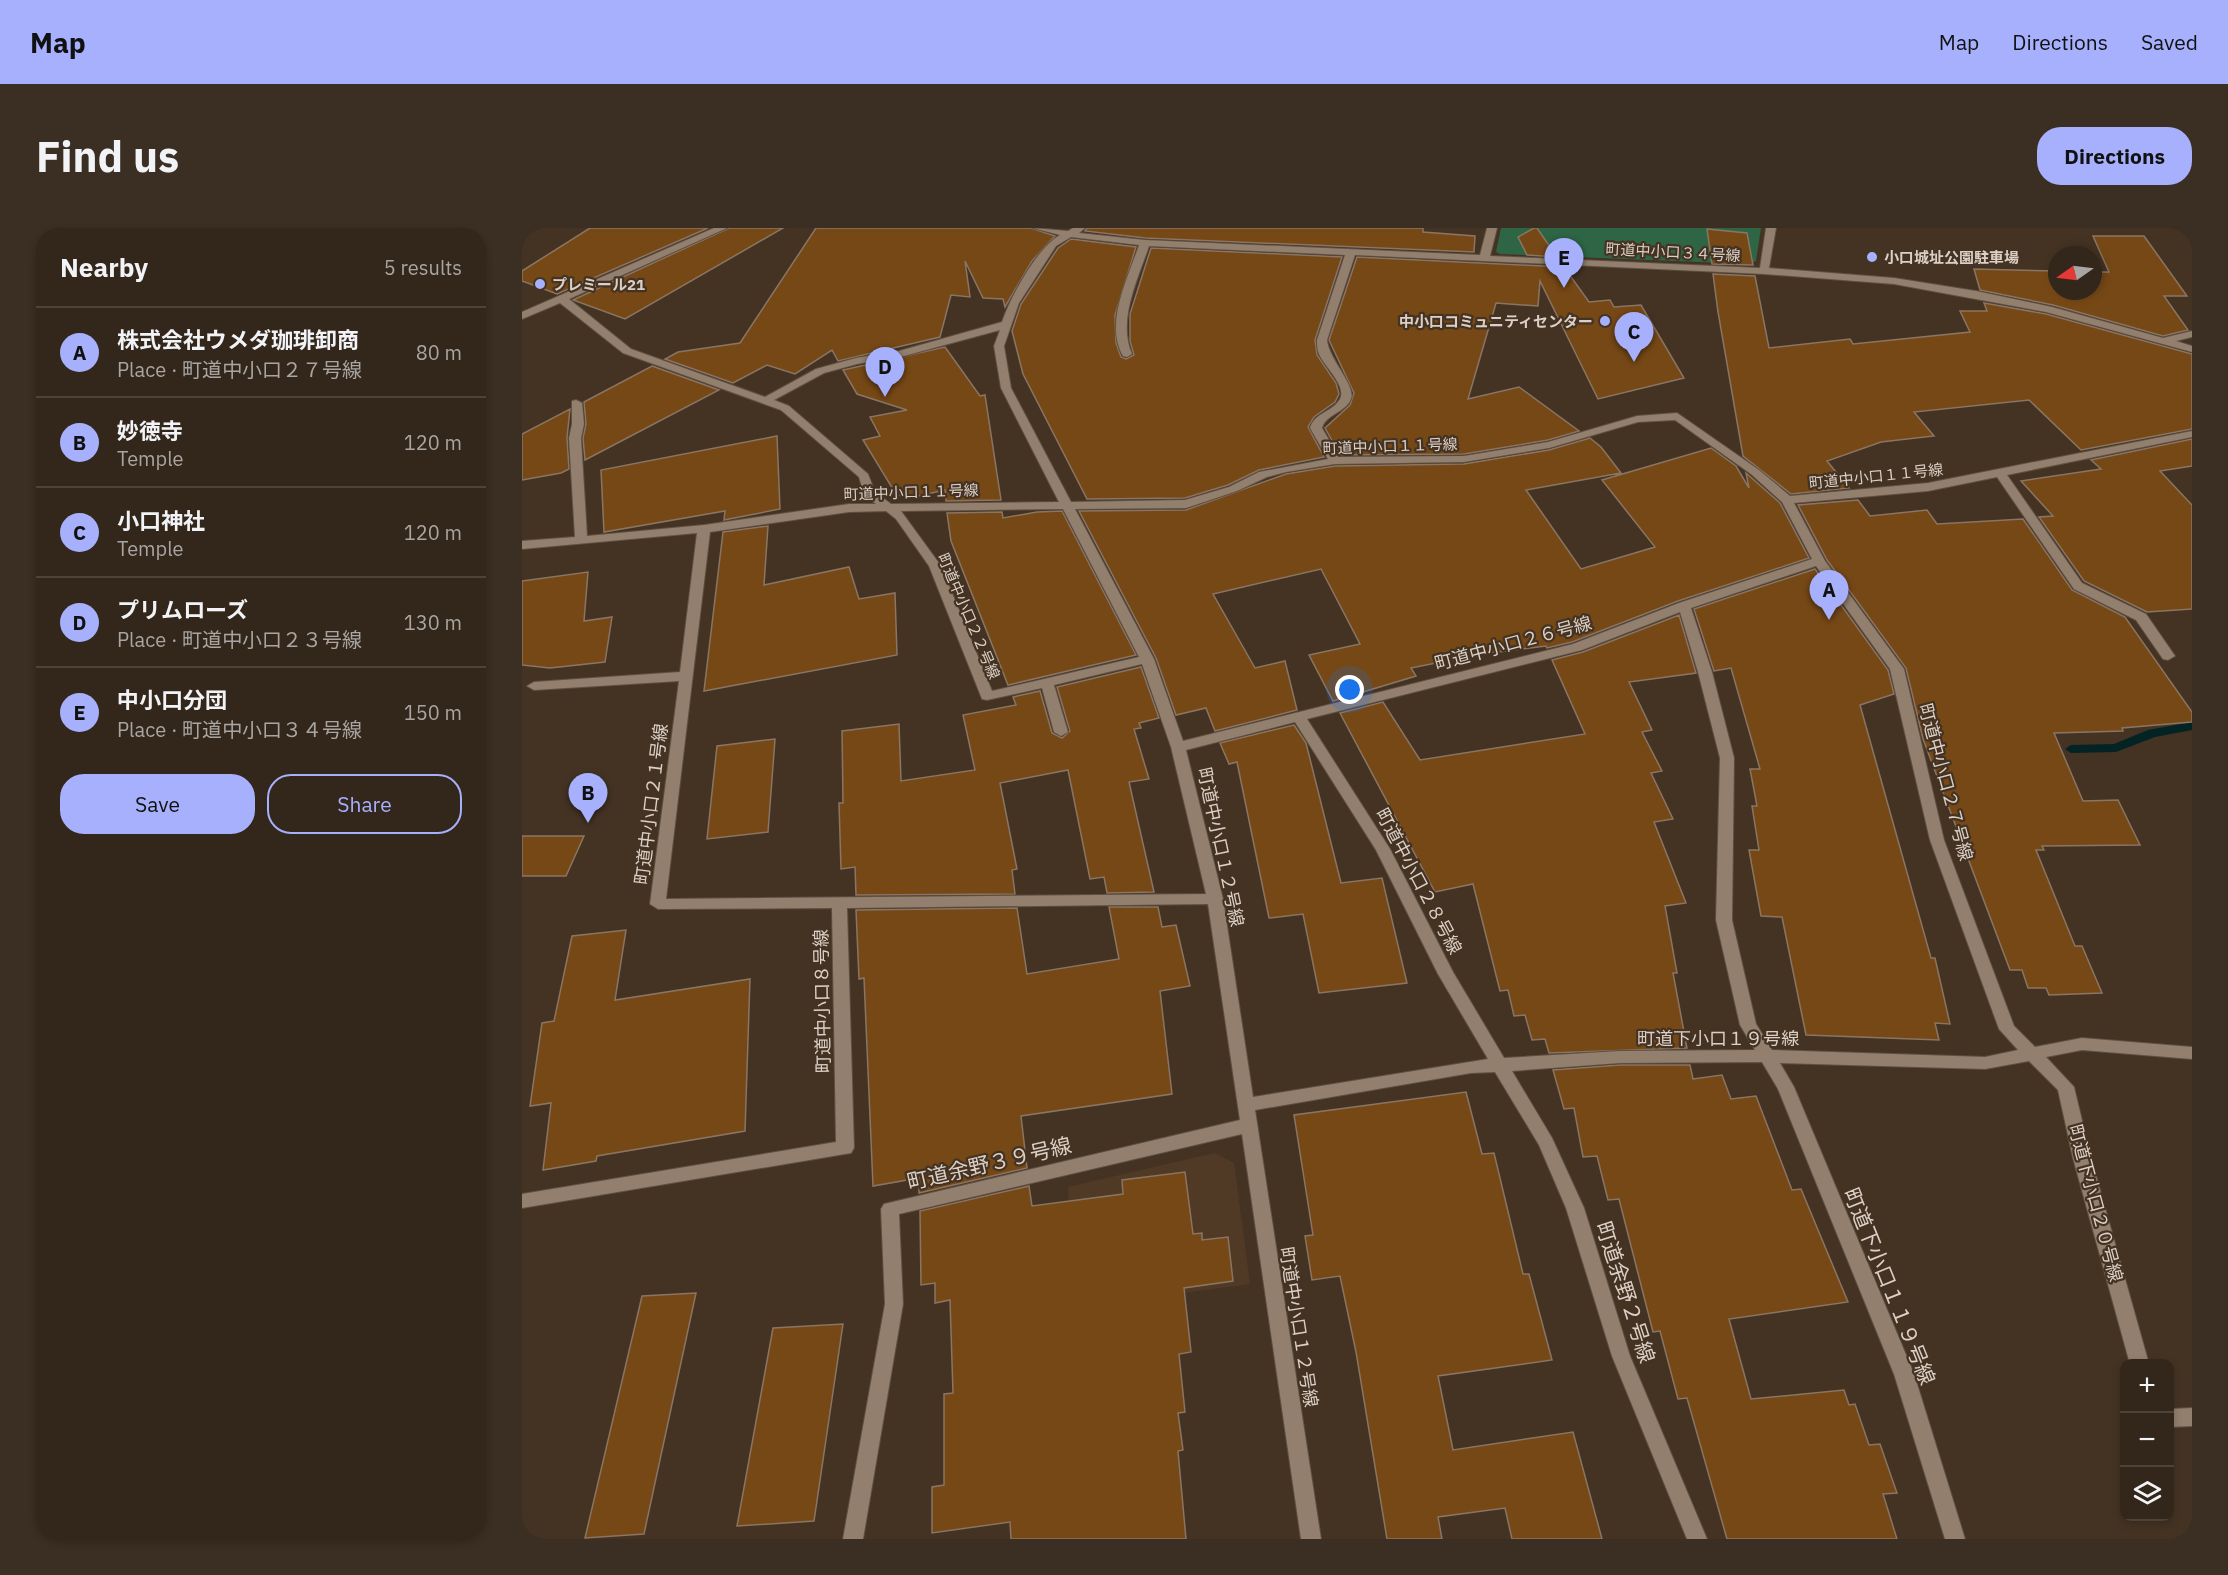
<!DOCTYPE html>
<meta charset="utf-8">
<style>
:root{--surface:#33261a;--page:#3b2e23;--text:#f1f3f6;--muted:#a9a5a2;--line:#4e4339;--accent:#a7b0fc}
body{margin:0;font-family:"IBM Plex Sans","Noto Sans JP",sans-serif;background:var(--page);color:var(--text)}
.controls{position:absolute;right:18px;bottom:18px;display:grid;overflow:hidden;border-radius:12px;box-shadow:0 3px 9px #0003}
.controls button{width:54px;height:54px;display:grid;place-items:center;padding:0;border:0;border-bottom:2px solid var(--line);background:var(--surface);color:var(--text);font:30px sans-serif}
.compass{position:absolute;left:1526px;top:18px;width:54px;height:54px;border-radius:50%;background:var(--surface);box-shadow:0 3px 9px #0003;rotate:256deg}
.you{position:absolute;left:828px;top:462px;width:21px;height:21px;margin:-15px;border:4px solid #fff;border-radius:50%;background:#1a73e8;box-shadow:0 0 0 9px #1a73e833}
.badge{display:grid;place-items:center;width:39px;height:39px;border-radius:50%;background:var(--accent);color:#111;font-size:20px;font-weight:700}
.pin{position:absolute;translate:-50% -50px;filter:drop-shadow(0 2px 3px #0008)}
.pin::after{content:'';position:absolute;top:32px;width:21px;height:18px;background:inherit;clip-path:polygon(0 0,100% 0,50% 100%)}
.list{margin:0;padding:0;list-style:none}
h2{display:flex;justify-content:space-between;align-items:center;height:78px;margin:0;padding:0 24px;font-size:26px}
h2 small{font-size:20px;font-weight:400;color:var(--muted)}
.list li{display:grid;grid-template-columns:39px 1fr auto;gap:18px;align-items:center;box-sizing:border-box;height:90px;padding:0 24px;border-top:2px solid var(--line)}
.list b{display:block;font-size:22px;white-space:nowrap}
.list p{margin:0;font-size:20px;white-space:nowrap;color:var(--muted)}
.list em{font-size:20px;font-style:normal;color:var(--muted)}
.actions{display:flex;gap:12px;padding:18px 24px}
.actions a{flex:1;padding:14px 0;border:2px solid var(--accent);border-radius:24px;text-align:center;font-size:21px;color:var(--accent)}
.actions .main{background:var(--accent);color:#111}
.icon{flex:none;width:33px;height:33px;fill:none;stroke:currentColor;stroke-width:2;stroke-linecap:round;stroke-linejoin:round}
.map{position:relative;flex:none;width:1670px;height:1311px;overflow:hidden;border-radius:24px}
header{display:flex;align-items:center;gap:36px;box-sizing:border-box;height:84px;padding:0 30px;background:var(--accent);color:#111}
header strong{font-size:28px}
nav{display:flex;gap:33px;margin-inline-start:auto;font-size:21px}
.intro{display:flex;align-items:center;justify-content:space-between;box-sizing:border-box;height:144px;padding:0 36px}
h1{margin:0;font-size:42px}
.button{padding:15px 27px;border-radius:24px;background:var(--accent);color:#111;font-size:21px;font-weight:700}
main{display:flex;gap:36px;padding:0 36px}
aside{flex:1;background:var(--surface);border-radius:24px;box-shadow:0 3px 9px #0003}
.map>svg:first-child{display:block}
.built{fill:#513a25}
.green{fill:#2e6544}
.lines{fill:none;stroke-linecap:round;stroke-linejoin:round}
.stream{fill:#042324;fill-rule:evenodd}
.building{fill:#764816;stroke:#8a7564;stroke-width:1.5}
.minor-casing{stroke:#5f5043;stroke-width:2}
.minor{fill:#937f6d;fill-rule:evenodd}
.poi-dot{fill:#a7b0fc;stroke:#443323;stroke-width:2}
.labels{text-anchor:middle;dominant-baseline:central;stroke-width:4.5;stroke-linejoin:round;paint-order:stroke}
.far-street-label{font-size:15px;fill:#dbcfc6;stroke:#443323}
.far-poi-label{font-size:15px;font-weight:bold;fill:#dbcfc6;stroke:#443323;text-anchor:start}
.street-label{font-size:18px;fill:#dbcfc6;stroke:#443323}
.near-street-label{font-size:21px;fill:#dbcfc6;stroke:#443323}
</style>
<header>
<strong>Map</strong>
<nav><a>Map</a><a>Directions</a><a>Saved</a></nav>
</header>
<div class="intro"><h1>Find us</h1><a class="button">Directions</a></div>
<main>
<aside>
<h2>Nearby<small>5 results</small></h2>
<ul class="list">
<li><span class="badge">A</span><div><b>株式会社ウメダ珈琲卸商</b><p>Place · 町道中小口２７号線</p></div><em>80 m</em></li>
<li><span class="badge">B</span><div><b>妙徳寺</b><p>Temple</p></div><em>120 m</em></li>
<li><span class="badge">C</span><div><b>小口神社</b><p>Temple</p></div><em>120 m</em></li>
<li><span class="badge">D</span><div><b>プリムローズ</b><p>Place · 町道中小口２３号線</p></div><em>130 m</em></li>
<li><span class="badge">E</span><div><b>中小口分団</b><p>Place · 町道中小口３４号線</p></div><em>150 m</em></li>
</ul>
<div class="actions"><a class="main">Save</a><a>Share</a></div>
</aside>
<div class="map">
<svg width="1670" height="1311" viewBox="0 0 1670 1311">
<rect width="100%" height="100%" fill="#443323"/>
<path class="built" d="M693,925L712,935L728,1056L553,1079L546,959Z"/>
<path class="green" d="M979,0H1239L1234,33L1227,36L978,26L974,24Z"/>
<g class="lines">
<path class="stream" d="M1670,494V502L1633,509L1594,524L1549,525L1543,521L1549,517L1592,516L1626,502Z"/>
</g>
<path class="building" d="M68,0H186L35,66L0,53V43Z
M207,0H261L103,91L51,72Z
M294,0H509L533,8L510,33L483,79L481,71L461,70L443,33L448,69L429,67L418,109L316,133L310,122L273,146L245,137L211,155L143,131L156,124L218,115Z
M565,0H901V4L953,8L952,24L623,10L563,3Z
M1012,0H1015L1035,29L1005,27L996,9Z
M1185,1L1225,5L1231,37L1190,36Z
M1571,8H1622L1665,68H1642L1666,102L1641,108L1531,77L1458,62L1452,41L1535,43V63H1571V44H1587Z
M549,11L614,19L593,87L594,115L599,129L604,131L612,127L608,113V86L629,20L820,29L793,112L795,127L814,155L817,166L813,174L792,189L786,199L802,229L737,242L706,257L663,270L565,271L501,146L490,103L499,76L536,20Z
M835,29L1042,39L1067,74L1088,72L1092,79L1119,77L1162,150L1076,171L1018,53L1016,78L974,75L946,171L997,159L1057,203L1026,212L942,226L818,227L803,200L828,177L832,165L807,112Z
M1191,46L1233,48L1247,120L1328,111L1331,116L1448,104L1438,83H1465L1462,75L1524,86L1670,126V201L1559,222L1507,172L1392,184L1412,208L1359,214L1305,233L1327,260L1269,266L1221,228L1196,84Z
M423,119L458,168L463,167L479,272L424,273L423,262L388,270L386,265L375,268L341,212L358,208L348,189L385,182L335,166L321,142Z
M130,138L197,162L63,232L61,210L64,196L62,174Z
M48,181L45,210L47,241L39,245L0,252V206Z
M255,208L258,281L202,292L203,283L82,304L79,242Z
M1068,210L1079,219L1099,245L1004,262L1059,341L1133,319L1080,252L1189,220L1214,238L1227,260L1224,245L1258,275L1287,330L1156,373L1050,414L1025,420L1024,418L954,427L889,440L894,448L811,473L787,427L838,416L799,341L691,366L733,440L763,433L775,482L693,503L684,480L654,487L634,430L557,283L664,282L764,246L813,238L942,236L1027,222Z
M1670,211V238L1638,243L1670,277V381L1625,384L1562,353L1517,289L1531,288L1499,253L1579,241L1569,232Z
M1336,272L1348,288L1405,282L1415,296L1501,291L1550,362L1603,389L1670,484V494L1600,500L1601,503L1532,505L1561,573L1596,572L1618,617L1520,618L1522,622H1514L1553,718H1560L1580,765L1527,767L1524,760H1506L1500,742H1488L1401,511L1384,440L1305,332L1276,277Z
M540,283L614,427L486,457L429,313L425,285L480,284L481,290L515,284Z
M246,298L242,357L327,339L337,371L373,365L375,427L182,463L201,304Z
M1293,341L1366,442L1372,466L1338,477L1409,730H1413L1428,796L1413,795L1417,812L1284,807L1260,689L1239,688L1227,622H1237L1230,578H1235L1228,541H1238L1209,440L1192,443L1172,381Z
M66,344L62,393L90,389L83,434L28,440L0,437V353Z
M1157,387L1174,445L1107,454L1130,502L1120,504L1140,543L1129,545L1151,591L1132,594L1164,675L1143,678L1155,745H1151L1165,820L1027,825L1023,811L1010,812L1003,787L992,788L986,762L978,763L951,656L913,664L818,485L861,474L898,532L1063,506L1030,432L1061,424Z
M619,439L637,490L617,495L619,500L612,501L627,551L607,554L632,664L585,665L582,649L568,651L546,542L478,555L495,641L490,642L493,666L334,667L333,639L319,641L317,575H321L320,503L377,496L379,553L453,542L441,487L494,477L491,469L518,463L530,505L540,510L548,503L535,459Z
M772,497L784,515L819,655L860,650L885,755L797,765L781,686L747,690L715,534L707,536L698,515Z
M253,511L246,604L185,611L195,518Z
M0,608H62L44,648H0Z
M587,679H636L640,699L654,697L668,758L638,763L650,866L499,888L505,940L397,965V950L351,958L342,750L337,751L334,682L495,680L505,746L597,731Z
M104,702L93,772L228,751L223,903L75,928L74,933L21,942L29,875L8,878L20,795L32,793L50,708Z
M1098,837H1168L1171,851L1200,847L1209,871L1234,868L1270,962L1279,961L1326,1074L1207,1091L1229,1171L1322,1162L1327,1177L1333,1176L1347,1217L1358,1216L1375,1265L1361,1266L1375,1311H1205L1165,1170L1156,1171L1138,1103L1131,1104L1097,971L1086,972L1075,928L1061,929L1052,880L1042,881L1031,842Z
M944,864L960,926L972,925L1001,1046H1007L1030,1132L916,1148L931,1222L1051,1204L1080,1311H990L983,1280L916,1289L920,1311H865L834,1124L818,1048L790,1052L783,1008L791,1007L772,887Z
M663,944L671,1006L680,1005V1012L706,1009L711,1053L662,1060L669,1124L657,1126L663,1184L656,1185L661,1222L656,1223L664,1311H489L488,1294L410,1305V1259L422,1257V1166L431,1165L428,1072L413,1075V1055L399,1057L398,983L507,958L510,978L601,966L600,952Z
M174,1065L122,1306L63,1310L120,1068Z
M321,1096L292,1293L215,1298L251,1100Z"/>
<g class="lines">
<g class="minor-casing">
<path id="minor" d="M192,0H205L47,71L109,121L243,169L294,141L334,130L377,123L480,94C489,68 514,21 538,7L511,0L546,3L551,0H563L557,5L623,12L958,27L965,0H975L968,28L1238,40L1244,0H1254L1247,40L1372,50L1454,63L1530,79L1641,110L1670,103V109L1654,113L1670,118V124L1524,84L1372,56L1242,46L833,27L805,112C807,132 834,157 829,171C823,185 804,186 800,200L817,229L942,228L1026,214L1115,188L1155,185L1237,242L1268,268L1406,255L1670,203V209L1485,247L1560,355L1624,386L1653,428L1646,432L1641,431L1614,392L1552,361L1475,249L1406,263L1272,275L1303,333L1382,441L1422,612L1492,798L1513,819L1560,810L1670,819V831L1560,822L1524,829L1552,859L1569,930L1627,1136H1608L1551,930L1536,862L1507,833L1463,841L1258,835L1272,859L1392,1146L1443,1311H1423L1372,1146L1256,861L1240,834L1098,835L990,843L1030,910L1062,980L1108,1128L1185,1311H1165L1090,1128L1044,980L1017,917L973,844L949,845L733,882L799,1311H779L720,906L377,986L381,1076L341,1311H321L363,1076L359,981L362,976L718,892L686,676L325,680L332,920L329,925L0,980V966L314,914L310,680L136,681L128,676L157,453L12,462L5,458L12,454L158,444L175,305L0,321V313L53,309L47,210L50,196V173L54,172L60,175L62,196L59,210L65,308L182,297L327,276H354L342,266L337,249L259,182L101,125L38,75L0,91V84ZM549,9L617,17C606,50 582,95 601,128L605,129L610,126C595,92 616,51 627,18L823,27L795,112C795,117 795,122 797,126C802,138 825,158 818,171C811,184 793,184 788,200L806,231L737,244L707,259L663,272L549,274L489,160L482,118L497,75L534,18ZM478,102L472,118L479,160L537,274L369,276L353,264L346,246L267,178L252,172L302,145L335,136L382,128ZM1153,192L1229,246L1260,274L1290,331L1157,375L1051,416L661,513L632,431L553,281L664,280L715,263L745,249L764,244L813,236L942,234L1027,220L1116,194ZM541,281L617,429L470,463L419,338L379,283ZM364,283L374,291L407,338L460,471L465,472L520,460L532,504L539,508L546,504L532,457L620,436L649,519L684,666L144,671L188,304L327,284ZM1294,338L1368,441L1408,612L1477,801L1496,822L1463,829L1250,822L1234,796L1210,692L1212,530L1190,444L1169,380ZM1158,384L1176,444L1198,530L1194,692L1218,797L1233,822L1098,823L982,830L931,744L868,621L785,491L1060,422ZM773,494L854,622L916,746L966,831L731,869L701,671L664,522Z
M1670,1180V1198L1648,1199V1181Z"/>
</g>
<use href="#minor" class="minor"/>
</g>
<g class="poi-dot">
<circle cx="1350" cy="29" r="6"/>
<circle cx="18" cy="56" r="6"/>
<circle cx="1083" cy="93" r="6"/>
</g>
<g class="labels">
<g class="far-street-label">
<text transform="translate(1151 24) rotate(3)">町道中小口３４号線</text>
<text transform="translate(868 218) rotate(-2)">町道中小口１１号線</text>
<text transform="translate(1354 248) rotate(-6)">町道中小口１１号線</text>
<text transform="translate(389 264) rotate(-2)">町道中小口１１号線</text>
<text transform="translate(447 388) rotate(67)">町道中小口２２号線</text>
</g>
<g class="far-poi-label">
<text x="1362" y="29">小口城址公園駐車場</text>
<text x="30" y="56">プレミール21</text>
<text x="1071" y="93" text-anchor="end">中小口コミュニティセンター</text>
</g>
<g class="street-label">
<text transform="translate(991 415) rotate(-15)">町道中小口２６号線</text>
<text transform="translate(1424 554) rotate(75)">町道中小口２７号線</text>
<text transform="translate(129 576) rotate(-83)">町道中小口２１号線</text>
<text transform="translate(699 619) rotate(78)">町道中小口１２号線</text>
<text transform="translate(897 653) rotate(62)">町道中小口２８号線</text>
<text transform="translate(300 773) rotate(-91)">町道中小口８号線</text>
<text x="1196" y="810">町道下小口１９号線</text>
<text transform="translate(1574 975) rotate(75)">町道下小口２０号線</text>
<text transform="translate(777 1099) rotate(81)">町道中小口１２号線</text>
</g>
<g class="near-street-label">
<text transform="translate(467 935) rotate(-13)">町道余野３９号線</text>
<text transform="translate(1368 1058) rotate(68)">町道下小口１１９号線</text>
<text transform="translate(1104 1064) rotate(72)">町道余野２号線</text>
</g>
</g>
</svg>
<div class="controls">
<button>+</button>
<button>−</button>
<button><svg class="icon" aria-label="layers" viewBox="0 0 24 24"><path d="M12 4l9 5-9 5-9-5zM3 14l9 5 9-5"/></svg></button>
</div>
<svg class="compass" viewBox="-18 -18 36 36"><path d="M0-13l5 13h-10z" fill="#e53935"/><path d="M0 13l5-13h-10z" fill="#a9a5a2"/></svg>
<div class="you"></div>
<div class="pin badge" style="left:1307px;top:392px">A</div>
<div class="pin badge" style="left:66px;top:595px">B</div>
<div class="pin badge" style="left:1112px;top:134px">C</div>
<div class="pin badge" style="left:363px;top:169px">D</div>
<div class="pin badge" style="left:1042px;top:60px">E</div>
</div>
</main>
